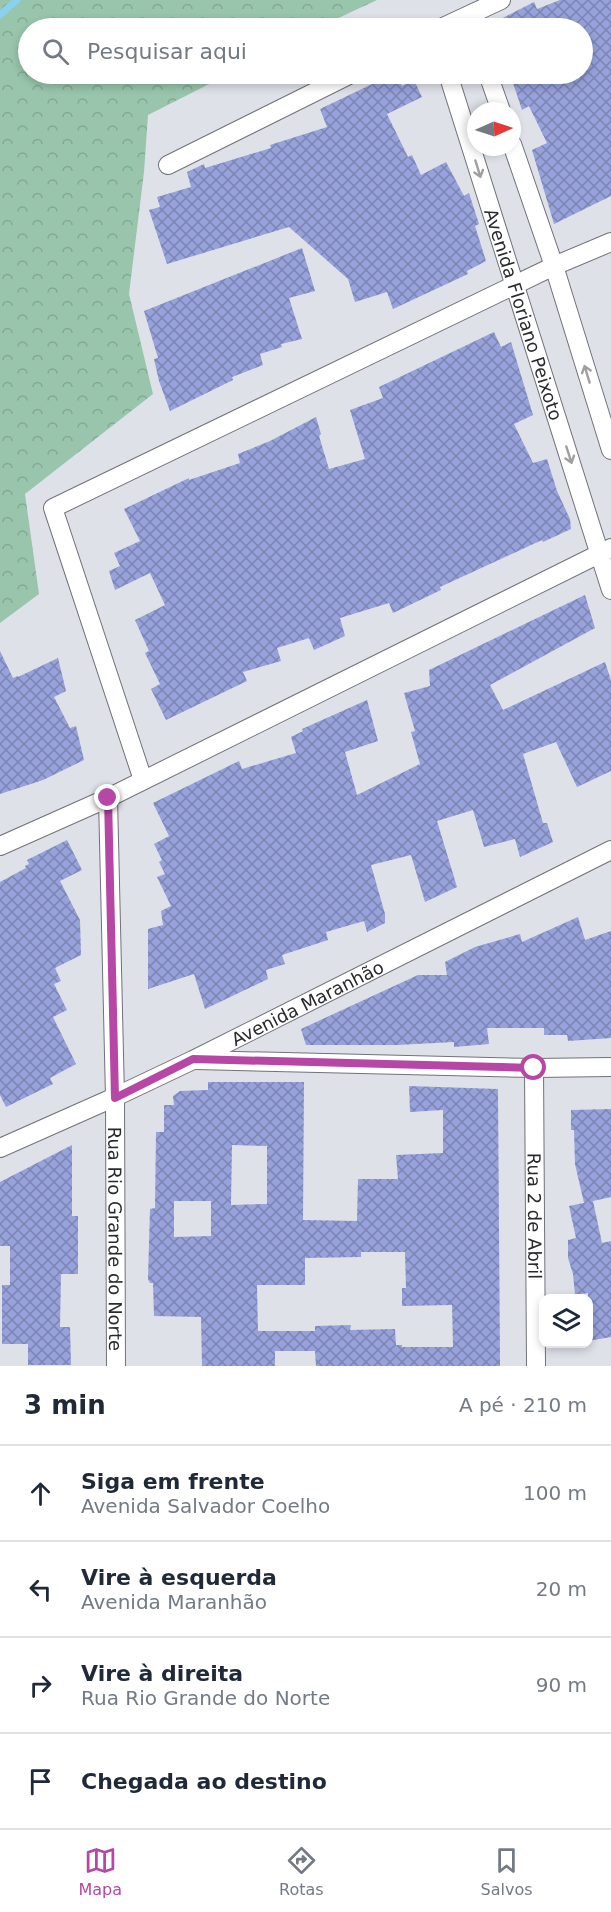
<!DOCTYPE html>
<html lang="pt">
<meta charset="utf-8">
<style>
:root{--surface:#fff;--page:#f2f2f3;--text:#1f2937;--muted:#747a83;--line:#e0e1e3;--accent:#b747a4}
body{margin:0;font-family:"DejaVu Sans",sans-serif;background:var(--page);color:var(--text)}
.controls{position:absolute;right:18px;bottom:18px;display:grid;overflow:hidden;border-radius:12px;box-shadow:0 3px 9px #0003}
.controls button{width:54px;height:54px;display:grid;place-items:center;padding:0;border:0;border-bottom:2px solid var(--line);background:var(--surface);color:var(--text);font:30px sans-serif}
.compass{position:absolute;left:467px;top:102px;width:54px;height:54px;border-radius:50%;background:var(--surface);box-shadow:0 3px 9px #0003;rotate:87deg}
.stop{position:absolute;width:18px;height:18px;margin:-14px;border:4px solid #b747a4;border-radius:50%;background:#fff}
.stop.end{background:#b747a4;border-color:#fff;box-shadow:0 2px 6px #0008}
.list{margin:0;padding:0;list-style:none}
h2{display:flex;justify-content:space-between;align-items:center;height:78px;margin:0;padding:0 24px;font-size:26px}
h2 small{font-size:20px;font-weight:400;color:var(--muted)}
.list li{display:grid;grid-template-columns:39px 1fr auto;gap:18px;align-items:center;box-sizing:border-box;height:96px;padding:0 24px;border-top:2px solid var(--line)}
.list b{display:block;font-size:22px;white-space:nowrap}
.list p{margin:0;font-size:20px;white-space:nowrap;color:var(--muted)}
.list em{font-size:20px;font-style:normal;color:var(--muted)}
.icon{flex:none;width:33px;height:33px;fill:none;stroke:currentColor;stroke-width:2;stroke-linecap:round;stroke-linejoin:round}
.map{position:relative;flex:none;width:611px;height:1366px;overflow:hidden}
.search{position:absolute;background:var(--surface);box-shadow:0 3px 9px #0003;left:18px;right:18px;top:18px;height:66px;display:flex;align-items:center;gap:15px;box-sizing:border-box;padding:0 21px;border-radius:33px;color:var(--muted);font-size:22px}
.sheet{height:462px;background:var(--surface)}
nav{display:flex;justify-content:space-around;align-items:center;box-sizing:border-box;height:84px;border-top:2px solid var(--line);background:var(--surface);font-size:16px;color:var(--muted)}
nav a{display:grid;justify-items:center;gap:3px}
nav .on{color:var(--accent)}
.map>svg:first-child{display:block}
.forest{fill:url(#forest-crowns)}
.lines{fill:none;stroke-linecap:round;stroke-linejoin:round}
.stream{stroke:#8ad1f0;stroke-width:7}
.building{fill:url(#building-cross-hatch);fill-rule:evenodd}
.minor-casing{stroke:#717279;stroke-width:20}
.minor{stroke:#fff;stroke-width:18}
.oneway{stroke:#9f9fa0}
.route{stroke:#b747a4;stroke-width:8}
.labels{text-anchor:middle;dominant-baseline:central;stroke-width:4.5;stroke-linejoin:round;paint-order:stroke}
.street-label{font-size:18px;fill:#292a2d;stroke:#eceef7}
</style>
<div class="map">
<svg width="611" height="1366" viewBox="0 0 611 1366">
<defs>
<pattern id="forest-crowns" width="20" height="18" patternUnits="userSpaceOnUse" patternTransform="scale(1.5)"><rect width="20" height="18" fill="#98c5ac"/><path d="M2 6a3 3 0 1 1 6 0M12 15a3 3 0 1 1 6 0" fill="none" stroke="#83a994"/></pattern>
<pattern id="building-cross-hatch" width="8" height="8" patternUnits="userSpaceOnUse" patternTransform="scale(1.5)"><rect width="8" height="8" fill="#97a2db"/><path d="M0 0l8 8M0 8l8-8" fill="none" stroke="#7b84b2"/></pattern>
</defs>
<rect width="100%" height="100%" fill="#dfe1e9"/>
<path class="forest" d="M0,0H377L317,28H28V74H229L148,115L144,172L129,294L153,394L25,494L39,594L0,623Z"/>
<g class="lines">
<path class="stream" d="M0,15L17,0"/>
</g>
<path class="building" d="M560,0H611V196L554,224L532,150L547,143L529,106L522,110L510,74H582V28H483L534,2L537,9Z
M393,74H396L402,86L414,80L422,97L387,114L408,157L412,155L421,175L446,162L464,196L469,193L479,224L475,226L486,261L467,271L468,274L393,309L387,292L355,302L348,279L289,227L167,264L149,210L160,207L157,197L191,187L187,172L204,164L205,168L271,148L270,145L327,127L320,109Z
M302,248L315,291L289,298L302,339L281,344L282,347L260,354L263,365L232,377L233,380L170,411L159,381L154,359L158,358L144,311Z
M494,332L501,347L511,342L533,415L514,424L533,463L547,459L557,491L570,519L571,529L543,542L542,540L440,587L441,590L393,613L389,603L340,618L345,636L314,650L309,638L277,648L281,661L243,672L247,681L166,720L151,689L160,684L145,653L149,651L135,620L165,605L150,573L115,590L109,571L120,566L114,553L140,541L124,509L189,478V480L240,463L238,454L270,441L316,417L321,434L319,436L329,469L365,459L350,410L383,398L379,387Z
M585,595L595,628L490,685L503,710L605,662L611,680V771L577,787L556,742L523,754L543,823H547L553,842L520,857L515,839L484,847L473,810L437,821L457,887L425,902L411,855L371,865L385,914V923L367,932L364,921L326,932L328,940L282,955L285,964L266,970L268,979L205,1009L194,974L148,989V929L163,925L161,911L171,906L157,877L165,874L159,862L162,860L154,844L169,836L153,803L239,761L242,769L296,753L291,737L303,731L302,729L367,700L378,741L345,752L357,795L420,764L411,732L415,731L404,693L430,686L429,670Z
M0,651L13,678L18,676V677L58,658L66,691L54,697L70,728L76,726L84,760L43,780L0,794Z
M67,840L82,870L60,881L80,920L81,955L55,968L61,981L54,984L67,1010L53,1017L76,1064L50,1078L53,1084L6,1107L0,1095V882L26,868L25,866L29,864L27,860Z
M578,917L585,940L611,931V1038L568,1041L567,1035H544V1028H487L489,1044L454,1047V1042L397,1045H306L301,1029L418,975H447L445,962L475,947L520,934L522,942Z
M208,1082H304L303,1220L357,1221L358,1179H398L396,1155L443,1153V1110L410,1112L409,1086L498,1089L500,1366H316L315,1351H275V1366H202L201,1317L154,1316L153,1283H150L148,1279L150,1209L155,1208L156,1132H164V1105H174L173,1096L180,1091L208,1090ZM232,1145L267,1146V1204L231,1205ZM174,1201H211V1236L174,1237ZM361,1252H405L406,1288H402V1306L452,1305L453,1347H402V1345H396L395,1329L350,1330L351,1325L315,1326V1331H258L257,1285H305V1258L361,1257Z
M611,1109V1197L584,1203L575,1164L574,1130H571V1110Z
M72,1145V1216H78V1274H61L60,1327H70L71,1365H28V1344H2V1285H10V1246H0V1182Z
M593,1201L602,1243L611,1241V1337L588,1341V1293L575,1295L573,1274L568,1258V1240L576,1238L569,1206Z"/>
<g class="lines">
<g class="minor-casing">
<g id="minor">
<path d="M441,28L501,0"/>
<path id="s1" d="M448,74L611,590"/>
<path d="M488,74L501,111"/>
<path d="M512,144L554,266L611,450"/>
<path d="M168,165L351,74"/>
<path d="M143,780L53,508L554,266L611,242"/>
<path id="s2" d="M108,798L115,1097L116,1366"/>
<path d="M0,846L108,798L611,548"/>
<path d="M196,1060L534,1068L611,1067"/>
<path id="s3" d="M534,1068L536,1366"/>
<path id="s4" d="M0,1148L115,1097L193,1060L611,850"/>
</g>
</g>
<use href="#minor" class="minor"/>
</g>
<defs><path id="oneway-shaft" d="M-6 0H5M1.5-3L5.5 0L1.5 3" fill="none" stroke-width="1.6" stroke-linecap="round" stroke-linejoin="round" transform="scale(1.5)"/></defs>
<g class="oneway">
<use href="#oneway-shaft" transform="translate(478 169) rotate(73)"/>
<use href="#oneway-shaft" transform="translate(587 374) rotate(-107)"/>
<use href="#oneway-shaft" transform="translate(569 455) rotate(72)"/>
</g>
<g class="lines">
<path class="route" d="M108,798L115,1098L193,1059L534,1068"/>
</g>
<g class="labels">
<g class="street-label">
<text stroke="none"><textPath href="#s1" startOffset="252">Avenida Floriano Peixoto</textPath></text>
<text stroke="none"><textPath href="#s4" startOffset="340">Avenida Maranhão</textPath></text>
<text stroke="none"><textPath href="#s3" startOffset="148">Rua 2 de Abril</textPath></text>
<text stroke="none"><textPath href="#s2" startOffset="441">Rua Rio Grande do Norte</textPath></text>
</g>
</g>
</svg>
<div class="controls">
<button><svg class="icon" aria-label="layers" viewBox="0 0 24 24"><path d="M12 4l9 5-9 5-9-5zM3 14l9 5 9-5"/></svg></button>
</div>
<svg class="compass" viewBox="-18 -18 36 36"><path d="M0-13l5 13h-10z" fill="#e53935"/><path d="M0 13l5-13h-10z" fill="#747a83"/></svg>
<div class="stop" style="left:534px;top:1068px"></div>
<div class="stop end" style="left:108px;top:798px"></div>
<div class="search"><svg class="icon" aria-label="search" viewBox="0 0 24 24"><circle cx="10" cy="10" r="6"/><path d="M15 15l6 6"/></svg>Pesquisar aqui</div>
</div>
<section class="sheet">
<h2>3 min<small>A pé · 210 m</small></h2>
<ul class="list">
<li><svg class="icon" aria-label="ahead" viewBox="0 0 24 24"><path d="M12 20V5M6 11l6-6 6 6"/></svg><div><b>Siga em frente</b><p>Avenida Salvador Coelho</p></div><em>100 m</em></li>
<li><svg class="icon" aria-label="left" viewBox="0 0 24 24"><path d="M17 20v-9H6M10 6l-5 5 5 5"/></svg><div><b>Vire à esquerda</b><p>Avenida Maranhão</p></div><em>20 m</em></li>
<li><svg class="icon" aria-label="right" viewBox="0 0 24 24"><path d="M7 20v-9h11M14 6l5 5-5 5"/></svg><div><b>Vire à direita</b><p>Rua Rio Grande do Norte</p></div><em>90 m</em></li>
<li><svg class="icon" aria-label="arrive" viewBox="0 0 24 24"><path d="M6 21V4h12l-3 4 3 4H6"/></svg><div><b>Chegada ao destino</b></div></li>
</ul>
</section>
<nav>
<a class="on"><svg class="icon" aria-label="map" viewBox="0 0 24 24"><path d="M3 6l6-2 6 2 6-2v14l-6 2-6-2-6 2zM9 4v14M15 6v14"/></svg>Mapa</a>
<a><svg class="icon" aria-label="directions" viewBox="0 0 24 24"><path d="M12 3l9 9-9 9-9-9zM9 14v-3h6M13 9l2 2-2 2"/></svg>Rotas</a>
<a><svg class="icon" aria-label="saved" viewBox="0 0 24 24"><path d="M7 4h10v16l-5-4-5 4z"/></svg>Salvos</a>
</nav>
